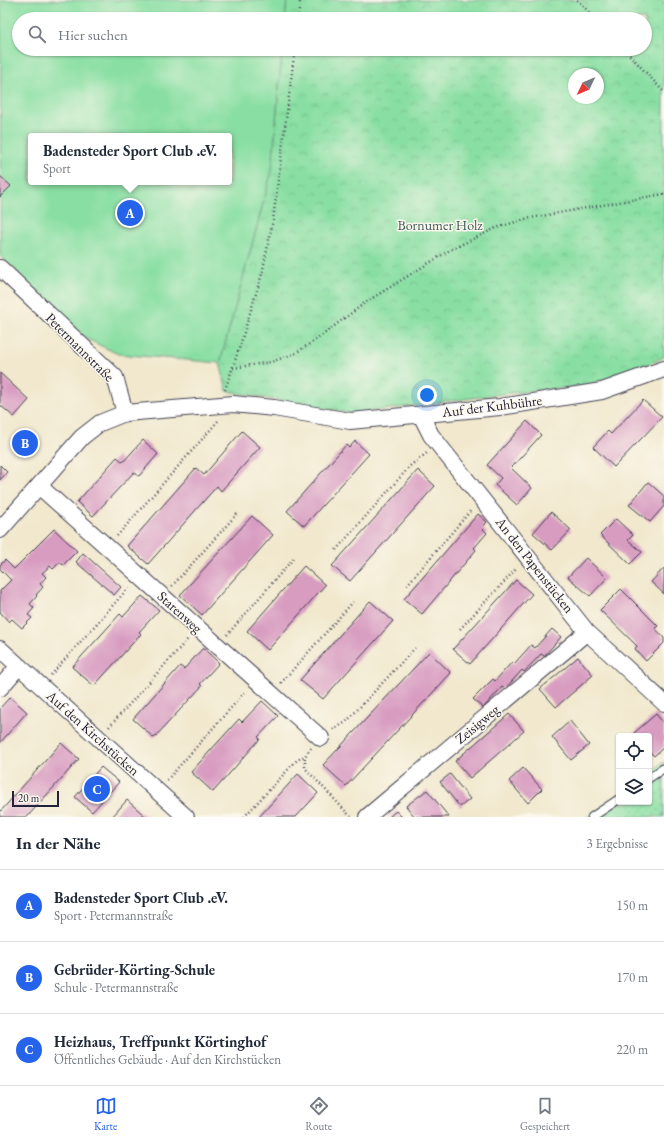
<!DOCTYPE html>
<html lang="de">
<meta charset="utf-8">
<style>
:root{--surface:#fff;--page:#f6f6f7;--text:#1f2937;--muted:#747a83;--line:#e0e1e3;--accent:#2563eb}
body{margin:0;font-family:"EB Garamond",serif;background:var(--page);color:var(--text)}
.controls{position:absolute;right:12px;bottom:12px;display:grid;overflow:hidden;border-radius:4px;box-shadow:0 1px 3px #0004}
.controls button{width:36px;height:36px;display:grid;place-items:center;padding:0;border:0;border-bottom:1px solid var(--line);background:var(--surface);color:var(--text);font:20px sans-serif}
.compass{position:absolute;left:568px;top:68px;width:36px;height:36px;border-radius:50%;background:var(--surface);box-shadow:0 1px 3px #0004;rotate:226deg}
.scale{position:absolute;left:12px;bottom:10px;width:47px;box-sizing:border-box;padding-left:4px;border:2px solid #22223b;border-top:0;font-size:11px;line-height:14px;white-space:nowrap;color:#22223b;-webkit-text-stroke:3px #fbf7ec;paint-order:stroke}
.you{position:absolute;left:427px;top:395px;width:14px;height:14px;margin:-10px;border:3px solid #fff;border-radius:50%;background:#1a73e8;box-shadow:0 0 0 6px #1a73e833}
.badge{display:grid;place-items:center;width:26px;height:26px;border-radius:50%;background:var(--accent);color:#fff;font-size:13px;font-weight:700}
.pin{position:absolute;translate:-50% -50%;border:2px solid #fff;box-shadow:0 1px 4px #0006}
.popup{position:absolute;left:28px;top:133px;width:204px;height:52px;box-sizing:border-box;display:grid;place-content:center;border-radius:4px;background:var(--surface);filter:drop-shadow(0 1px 3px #0005);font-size:13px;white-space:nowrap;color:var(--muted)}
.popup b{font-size:15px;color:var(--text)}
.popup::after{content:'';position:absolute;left:50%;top:100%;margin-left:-8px;border:8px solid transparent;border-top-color:var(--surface)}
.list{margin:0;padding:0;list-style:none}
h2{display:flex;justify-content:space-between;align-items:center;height:52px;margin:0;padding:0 16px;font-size:17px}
h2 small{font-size:13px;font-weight:400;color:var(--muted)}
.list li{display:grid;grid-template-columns:26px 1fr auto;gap:12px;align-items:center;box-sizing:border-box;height:72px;padding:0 16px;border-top:1px solid var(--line)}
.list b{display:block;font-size:15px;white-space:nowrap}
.list p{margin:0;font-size:13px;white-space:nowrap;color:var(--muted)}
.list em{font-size:13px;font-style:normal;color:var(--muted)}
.icon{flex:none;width:22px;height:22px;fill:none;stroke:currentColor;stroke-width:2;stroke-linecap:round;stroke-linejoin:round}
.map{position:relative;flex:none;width:664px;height:817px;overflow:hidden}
.search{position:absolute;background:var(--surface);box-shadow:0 1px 3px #0004;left:12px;right:12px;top:12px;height:44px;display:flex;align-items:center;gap:10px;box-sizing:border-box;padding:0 14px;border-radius:22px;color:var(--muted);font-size:15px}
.sheet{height:268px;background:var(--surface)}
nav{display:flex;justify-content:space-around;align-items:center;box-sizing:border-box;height:56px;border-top:1px solid var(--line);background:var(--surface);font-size:11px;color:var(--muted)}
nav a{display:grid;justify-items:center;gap:2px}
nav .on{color:var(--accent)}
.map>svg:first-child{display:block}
.grass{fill:url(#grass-dots);stroke:#56806f}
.park{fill:url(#park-crowns);stroke:#56806f;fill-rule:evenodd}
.pitch{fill:#89dfa3;stroke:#56806f;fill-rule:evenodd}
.building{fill:#d89cc1}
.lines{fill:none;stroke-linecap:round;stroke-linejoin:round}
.service-casing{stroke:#414051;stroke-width:10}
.minor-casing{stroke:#414051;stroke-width:18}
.path{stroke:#414051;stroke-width:2.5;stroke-dasharray:1 3;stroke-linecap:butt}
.service{stroke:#fff;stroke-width:8}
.minor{stroke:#fff;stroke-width:16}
.labels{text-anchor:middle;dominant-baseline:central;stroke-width:3;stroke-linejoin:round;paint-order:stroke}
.park-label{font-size:14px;fill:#415b5a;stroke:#fbf7ec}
.street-label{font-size:14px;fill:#22223b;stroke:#fbf7ec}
</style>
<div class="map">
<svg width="664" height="817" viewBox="0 0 664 817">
<defs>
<pattern id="grass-dots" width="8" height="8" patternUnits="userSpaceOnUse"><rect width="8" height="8" fill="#89dfa3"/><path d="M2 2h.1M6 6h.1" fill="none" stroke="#76bf8d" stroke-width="1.8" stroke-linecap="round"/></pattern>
<pattern id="park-crowns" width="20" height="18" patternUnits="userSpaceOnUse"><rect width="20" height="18" fill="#89dfa3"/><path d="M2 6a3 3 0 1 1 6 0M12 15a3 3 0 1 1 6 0" fill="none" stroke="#76bf8d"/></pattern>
</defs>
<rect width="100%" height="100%" fill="#fbf7ec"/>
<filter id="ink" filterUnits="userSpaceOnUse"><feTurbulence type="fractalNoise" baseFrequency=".025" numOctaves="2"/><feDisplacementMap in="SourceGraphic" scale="8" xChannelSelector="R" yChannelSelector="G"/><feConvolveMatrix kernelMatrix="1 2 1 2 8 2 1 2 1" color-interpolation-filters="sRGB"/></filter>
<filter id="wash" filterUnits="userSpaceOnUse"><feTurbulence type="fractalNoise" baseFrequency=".012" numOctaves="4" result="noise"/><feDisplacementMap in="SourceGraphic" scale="16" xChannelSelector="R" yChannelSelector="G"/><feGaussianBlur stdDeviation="0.9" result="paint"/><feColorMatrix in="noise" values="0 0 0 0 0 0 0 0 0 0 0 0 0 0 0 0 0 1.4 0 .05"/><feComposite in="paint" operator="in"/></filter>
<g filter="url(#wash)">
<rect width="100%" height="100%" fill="#f1e8cd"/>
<path class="grass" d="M664,762V817H588C612,801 621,802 649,802V773Z"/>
<path class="park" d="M287,0H664V357L635,371L584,386L503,394L353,414L227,391L220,363L272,170L282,49H645V19H285ZM574,74H598V98H574Z"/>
<path class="pitch" d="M1,0H287L285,19H19V49H282L272,170L220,363L118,354L85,338L0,256ZM31,136H229V182H31Z"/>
<g id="blocks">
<path class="building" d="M0,176L11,186L0,197Z
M0,373L29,400L14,417L0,405Z
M643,400L662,417L614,467L593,447L608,431L611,434Z
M527,421L541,435L511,468L532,488L517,505L495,485L501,478L487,465Z
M242,431L260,447L221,491L217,486L148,564L127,546L196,468L204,475Z
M143,440L158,454L139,476L134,472L93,516L77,502L117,457L123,462Z
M355,441L369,454L304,526L287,511L346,445L349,448Z
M0,465L7,472L0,480Z
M418,470L435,486L350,581L332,566Z
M648,482L664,496V506L650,522L629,505Z
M551,512L571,530L552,550L533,533Z
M478,514L487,522L482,528L487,533L474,548L476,550L422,614L404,599Z
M252,516L273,535L202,615L180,595Z
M616,519L633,535L628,540L642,552L630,564L600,535Z
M54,529L77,551L63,565L60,562L53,569L50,566L42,573L46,577L40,584L43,587L36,595L37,596L30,604L34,608L28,615L32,618L22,628L12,619L9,622L0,612V591L11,580L0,569V565L5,560L14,569Z
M83,553L121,587L114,595L76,562Z
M586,558L607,578L590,596L568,577Z
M304,566L325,585L268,650L247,631Z
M664,568V594L651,582Z
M516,580L532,594L470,664L453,649Z
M621,589L658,626L655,628L664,638V643L646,661L635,649L637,646L600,610Z
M142,596L159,610L139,632L141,634L94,686L72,667L120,614L123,617Z
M370,601L393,621L323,699L300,680Z
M552,629L561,637L544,656L541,654L524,672L522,670L505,689L502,687L483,708L473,699L493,679L495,681L512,662L514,664L531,645L535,648Z
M203,648L219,663L200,684L202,686L154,738L133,719L180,666L184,669Z
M429,652L451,673L346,786L323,765Z
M578,657L593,675L556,707L540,689Z
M10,697L27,712L0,743V708Z
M262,701L278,716L258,737L260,739L213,792L191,772L239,719L242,722Z
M509,714L524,731L470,778L455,761Z
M656,714L664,724V747L654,756L649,751V736H636L634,733Z
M570,721L589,745L571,760L552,737Z
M61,743L79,759L27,817H0V812Z
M101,767L119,782L92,812L75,797Z
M523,768L542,789L528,803L509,781Z
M298,774L318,793L296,817H259Z
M450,774L470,799L460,807L440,782Z
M427,790L449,817H415L406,806Z
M127,800L145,816L144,817H112Z
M396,811L402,817H389Z"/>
</g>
</g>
<g filter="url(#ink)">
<use href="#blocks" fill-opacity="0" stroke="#414051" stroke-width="1"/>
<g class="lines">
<g class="service-casing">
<path id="service" d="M649,778L664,768
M592,817L619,799"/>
</g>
<g class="minor-casing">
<path id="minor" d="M0,268L115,377L125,413
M421,415L431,435L587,632L664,703
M39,486L321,738
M0,530L82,437L100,423L125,413L233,404L274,408L350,421L500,407L602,391L664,369
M0,649L186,817
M0,688L19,666
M367,817L587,632"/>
</g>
<path class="path" d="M577,0L596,19
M298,19L300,0
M624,49L664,92
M233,368L271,362L294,354L317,339L366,302L450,250L496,228L525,219L664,194
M225,390L238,352L262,274L273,220L295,49
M117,536L218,421
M336,550L411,465L427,453
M407,585L472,509
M172,586L237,514
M460,629L517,568
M227,635L293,559
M51,675L130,586
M281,683L353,602
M109,727L188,639
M333,730L346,722L415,648
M311,748L305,756V768L351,817
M167,780L246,691
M244,817L297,760L305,756"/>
<use href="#service" class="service"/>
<use href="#minor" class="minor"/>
</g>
</g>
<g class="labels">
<g class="park-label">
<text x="440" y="225">Bornumer Holz</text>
</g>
<g class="street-label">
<text transform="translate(80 347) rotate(45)">Petermannstraße</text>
<text transform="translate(492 406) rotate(-7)">Auf der Kuhbühre</text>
<text transform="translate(535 565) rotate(52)">An den Papenstücken</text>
<text transform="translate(180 612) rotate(42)">Starenweg</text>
<text transform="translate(477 724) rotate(-40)">Zeisigweg</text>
<text transform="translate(93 733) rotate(42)">Auf den Kirchstücken</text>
</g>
</g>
</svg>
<div class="controls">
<button><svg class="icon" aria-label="locate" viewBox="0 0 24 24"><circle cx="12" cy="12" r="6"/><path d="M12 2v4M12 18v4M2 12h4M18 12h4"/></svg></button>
<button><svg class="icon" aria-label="layers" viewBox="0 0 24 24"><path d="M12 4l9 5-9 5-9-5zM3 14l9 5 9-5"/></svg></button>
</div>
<svg class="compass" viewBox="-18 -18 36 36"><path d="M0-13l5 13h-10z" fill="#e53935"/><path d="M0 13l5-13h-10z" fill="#747a83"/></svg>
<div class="scale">20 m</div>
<div class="you"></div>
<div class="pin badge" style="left:130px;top:213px">A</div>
<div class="popup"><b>Badensteder Sport Club .eV.</b>Sport</div>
<div class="pin badge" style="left:25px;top:443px">B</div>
<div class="pin badge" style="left:97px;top:789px">C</div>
<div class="search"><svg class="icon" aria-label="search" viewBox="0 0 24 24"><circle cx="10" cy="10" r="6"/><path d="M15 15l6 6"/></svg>Hier suchen</div>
</div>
<section class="sheet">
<h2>In der Nähe<small>3 Ergebnisse</small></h2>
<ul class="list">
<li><span class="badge">A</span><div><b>Badensteder Sport Club .eV.</b><p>Sport · Petermannstraße</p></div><em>150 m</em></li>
<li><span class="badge">B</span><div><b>Gebrüder-Körting-Schule</b><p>Schule · Petermannstraße</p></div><em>170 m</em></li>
<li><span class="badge">C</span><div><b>Heizhaus, Treffpunkt Körtinghof</b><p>Öffentliches Gebäude · Auf den Kirchstücken</p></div><em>220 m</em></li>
</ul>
</section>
<nav>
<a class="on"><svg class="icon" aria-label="map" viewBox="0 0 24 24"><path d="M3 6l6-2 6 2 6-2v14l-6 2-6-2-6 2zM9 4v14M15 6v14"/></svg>Karte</a>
<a><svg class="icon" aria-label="directions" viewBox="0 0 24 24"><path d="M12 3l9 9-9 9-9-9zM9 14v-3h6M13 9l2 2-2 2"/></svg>Route</a>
<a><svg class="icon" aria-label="saved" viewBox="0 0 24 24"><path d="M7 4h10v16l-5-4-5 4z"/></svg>Gespeichert</a>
</nav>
